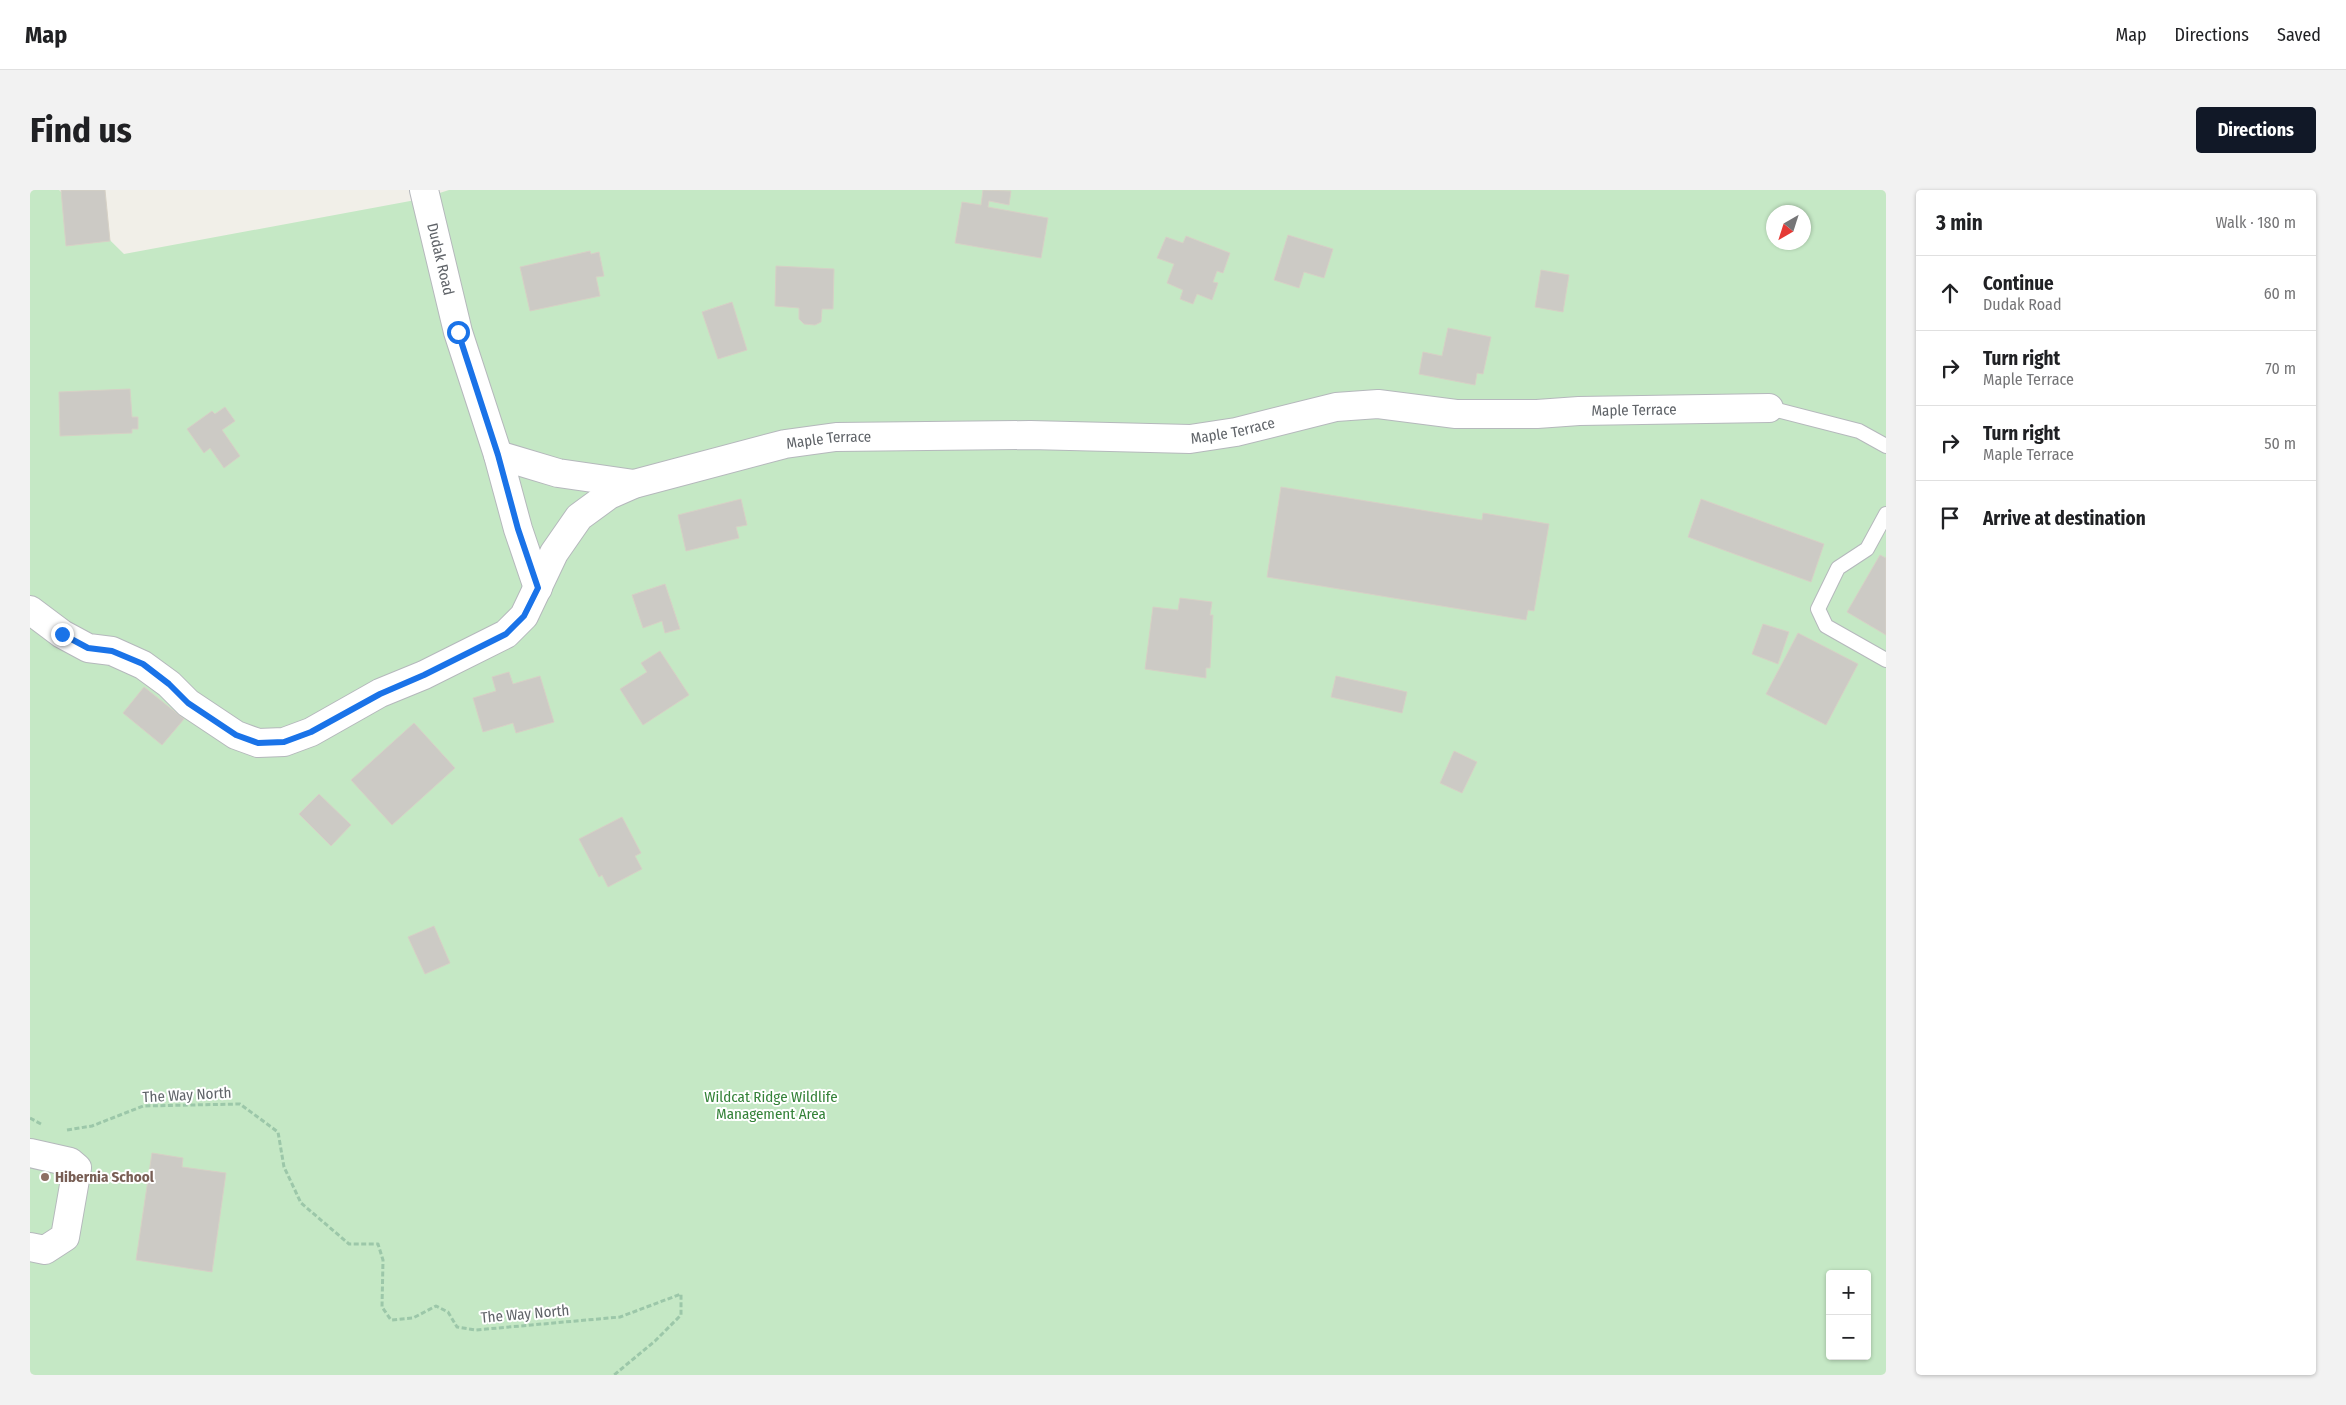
<!DOCTYPE html>
<meta charset="utf-8">
<style>
:root{--surface:#fff;--page:#f2f2f2;--text:#202124;--muted:#757577;--line:#e0e0e0;--accent:#111827}
body{margin:0;font-family:"Fira Sans Condensed",sans-serif;background:var(--page);color:var(--text)}
.controls{position:absolute;right:15px;bottom:15px;display:grid;overflow:hidden;border-radius:5px;box-shadow:0 1px 4px #0004}
.controls button{width:45px;height:45px;display:grid;place-items:center;padding:0;border:0;border-bottom:1px solid var(--line);background:var(--surface);color:var(--text);font:25px sans-serif}
.compass{position:absolute;left:1736px;top:15px;width:45px;height:45px;border-radius:50%;background:var(--surface);box-shadow:0 1px 4px #0004;rotate:219deg}
.stop{position:absolute;width:15px;height:15px;margin:-11px;border:4px solid #1a73e8;border-radius:50%;background:#fff}
.stop.end{background:#1a73e8;border-color:#fff;box-shadow:0 1px 5px #0008}
.list{margin:0;padding:0;list-style:none}
h2{display:flex;justify-content:space-between;align-items:center;height:65px;margin:0;padding:0 20px;font-size:21px}
h2 small{font-size:16px;font-weight:400;color:var(--muted)}
.list li{display:grid;grid-template-columns:32px 1fr auto;gap:15px;align-items:center;box-sizing:border-box;height:75px;padding:0 20px;border-top:1px solid var(--line)}
.list b{display:block;font-size:19px;white-space:nowrap}
.list p{margin:0;font-size:16px;white-space:nowrap;color:var(--muted)}
.list em{font-size:16px;font-style:normal;color:var(--muted)}
.icon{flex:none;width:28px;height:28px;fill:none;stroke:currentColor;stroke-width:2;stroke-linecap:round;stroke-linejoin:round}
.map{position:relative;flex:none;width:1856px;height:1185px;overflow:hidden;border-radius:5px}
header{display:flex;align-items:center;gap:30px;box-sizing:border-box;height:70px;padding:0 25px;background:var(--surface);border-bottom:1px solid var(--line)}
header strong{font-size:24px}
nav{display:flex;gap:28px;margin-inline-start:auto;font-size:18px}
.intro{display:flex;align-items:center;justify-content:space-between;box-sizing:border-box;height:120px;padding:0 30px}
h1{margin:0;font-size:35px}
.button{padding:12px 22px;border-radius:5px;background:var(--accent);color:#fff;font-size:18px;font-weight:700}
main{display:flex;gap:30px;padding:0 30px}
aside{flex:1;background:var(--surface);border-radius:5px;box-shadow:0 1px 4px #0004}
.map>svg:first-child{display:block}
.green{fill:#c5e8c5;fill-rule:evenodd}
.building{fill:#cccac5;stroke:#d6d1c6}
.lines{fill:none;stroke-linecap:round;stroke-linejoin:round}
.service-casing{stroke:#b5b8bc;stroke-width:16}
.minor-casing{stroke:#b5b8bc;stroke-width:30}
.path{stroke:#9cc7a9;stroke-width:3;stroke-dasharray:5 2.5;stroke-linecap:butt}
.service{stroke:#fff;stroke-width:14}
.minor{stroke:#fff;stroke-width:28}
.route{stroke:#1a73e8;stroke-width:6}
.education-dot{fill:#8d6e63;stroke:#fff;stroke-width:2}
.labels{text-anchor:middle;dominant-baseline:central;stroke-width:4;stroke-linejoin:round;paint-order:stroke}
.street-label{font-size:15px;fill:#5f6368;stroke:#fff}
.park-label{font-size:15px;fill:#348238;stroke:#fff}
.education-label{font-size:15px;font-weight:bold;fill:#785e54;stroke:#fff;text-anchor:start}
</style>
<header>
<strong>Map</strong>
<nav><a>Map</a><a>Directions</a><a>Saved</a></nav>
</header>
<div class="intro"><h1>Find us</h1><a class="button">Directions</a></div>
<main>
<div class="map">
<svg width="1856" height="1185" viewBox="0 0 1856 1185">
<rect width="100%" height="100%" fill="#f1efe8"/>
<path class="green" d="M0,0H29L94,64L391,9L419,0H1856V1185H0ZM1744,22H1774V52H1744ZM1800,1084H1837V1166H1800Z"/>
<path class="building" d="M31,0H75L80,51L36,56Z
M953,0L981,1L979,15L959,11L958,17L1018,28L1011,68L925,53L932,12L951,15Z
M1258,45L1303,59L1294,88L1274,82L1269,98L1244,90Z
M1156,46L1200,63L1193,83L1187,81L1183,92L1188,93L1182,110L1167,104L1163,114L1150,109L1153,100L1137,93L1144,74L1127,68L1136,47L1153,53Z
M560,61L561,64L569,62L574,86L566,87L570,106L500,121L490,77Z
M746,76L804,79L803,119H792L791,132L785,135L774,134L769,129V118L745,116Z
M1511,80L1539,85L1533,122L1505,117Z
M702,112L717,160L688,169L672,122Z
M1418,138L1461,147L1453,184L1447,183L1445,195L1389,184L1393,162L1412,166Z
M100,199L102,227H108V239H102V243L30,246L29,202Z
M195,217L205,231L192,240L210,266L194,278L180,258L174,263L157,239L182,221L185,224Z
M1251,297L1452,330L1453,323L1519,334L1504,421L1498,420L1496,430L1237,387Z
M711,309L717,335L706,337L709,348L656,361L648,325Z
M1671,309L1794,354L1781,392L1658,347Z
M1850,365L1856,368V445L1817,422Z
M635,394L650,439L635,443L632,431L613,438L602,405Z
M1150,408L1182,412L1180,425H1183L1180,478H1176V488L1115,479L1123,417L1148,420Z
M1733,434L1759,442L1748,474L1722,464Z
M1768,443L1828,474L1796,535L1736,504Z
M630,461L659,505L613,535L590,499L617,482L611,473Z
M479,482L483,494L510,486L524,532L486,543L483,533L453,542L443,508L466,501L462,487Z
M1306,486L1377,502L1372,523L1301,507Z
M114,497L154,529L132,555L93,523Z
M384,533L425,578L362,635L321,590Z
M1424,561L1447,572L1432,603L1410,593Z
M289,604L321,635L301,656L269,624Z
M592,627L611,663L605,666L612,679L578,697L572,685L569,687L549,649Z
M404,736L420,773L395,784L378,747Z
M122,963L153,968L152,977L196,983L182,1082L106,1070Z"/>
<g class="lines">
<g class="service-casing">
<path id="service" d="M1739,218L1829,241L1856,256
M1856,324L1837,359L1808,378L1788,419L1796,436L1856,470"/>
</g>
<g class="minor-casing">
<g id="minor">
<path id="s1" d="M394,0L428,142L468,265L488,339L508,398"/>
<path d="M468,265L528,283L604,294"/>
<path id="s2" d="M0,420L32,444L58,458L82,461L113,475L139,494L158,513L206,545L228,553L254,552L281,542L350,503L394,485L476,444L494,426L524,363L549,327L579,305L604,294L755,254L806,247L1000,245L1160,249L1206,242L1306,217L1348,214L1426,224H1507L1549,221L1739,218"/>
<path d="M0,963L40,972L47,978L35,1047L15,1060L0,1057"/>
</g>
</g>
<path class="path" d="M0,928L11,934
M37,940L62,936L113,916L210,914L248,942L254,977L271,1013L319,1054H348L353,1070L352,1117L361,1130L383,1128L406,1116L418,1122L427,1137L446,1140L590,1127L651,1104V1125L625,1151L584,1185"/>
<use href="#service" class="service"/>
<use href="#minor" class="minor"/>
</g>
<g class="lines">
<path class="route" d="M32,444L58,458L82,461L113,474L139,494L158,513L206,545L228,553L254,552L281,542L350,504L394,485L476,444L494,426L508,398L488,339L468,265L428,142"/>
</g>
<circle class="education-dot" cx="15" cy="987" r="5"/>
<g class="labels">
<g class="street-label">
<text stroke="none"><textPath href="#s1" startOffset="71">Dudak Road</textPath></text>
<text stroke="none"><textPath href="#s2" startOffset="1755">Maple Terrace</textPath></text>
<text stroke="none"><textPath href="#s2" startOffset="1350">Maple Terrace</textPath></text>
<text stroke="none"><textPath href="#s2" startOffset="945">Maple Terrace</textPath></text>
<text transform="translate(157 905) rotate(-3)">The Way North</text>
<text transform="translate(495 1124) rotate(-5)">The Way North</text>
</g>
<g class="park-label">
<text x="741" y="907">Wildcat Ridge Wildlife<tspan x="741" dy="17">Management Area</tspan></text>
</g>
<g class="education-label">
<text x="25" y="987">Hibernia School</text>
</g>
</g>
</svg>
<div class="controls">
<button>+</button>
<button>−</button>
</div>
<svg class="compass" viewBox="-18 -18 36 36"><path d="M0-13l5 13h-10z" fill="#e53935"/><path d="M0 13l5-13h-10z" fill="#757577"/></svg>
<div class="stop" style="left:428px;top:142px"></div>
<div class="stop end" style="left:32px;top:444px"></div>
</div>
<aside>
<h2>3 min<small>Walk · 180 m</small></h2>
<ul class="list">
<li><svg class="icon" aria-label="ahead" viewBox="0 0 24 24"><path d="M12 20V5M6 11l6-6 6 6"/></svg><div><b>Continue</b><p>Dudak Road</p></div><em>60 m</em></li>
<li><svg class="icon" aria-label="right" viewBox="0 0 24 24"><path d="M7 20v-9h11M14 6l5 5-5 5"/></svg><div><b>Turn right</b><p>Maple Terrace</p></div><em>70 m</em></li>
<li><svg class="icon" aria-label="right" viewBox="0 0 24 24"><path d="M7 20v-9h11M14 6l5 5-5 5"/></svg><div><b>Turn right</b><p>Maple Terrace</p></div><em>50 m</em></li>
<li><svg class="icon" aria-label="arrive" viewBox="0 0 24 24"><path d="M6 21V4h12l-3 4 3 4H6"/></svg><div><b>Arrive at destination</b></div></li>
</ul>
</aside>
</main>
